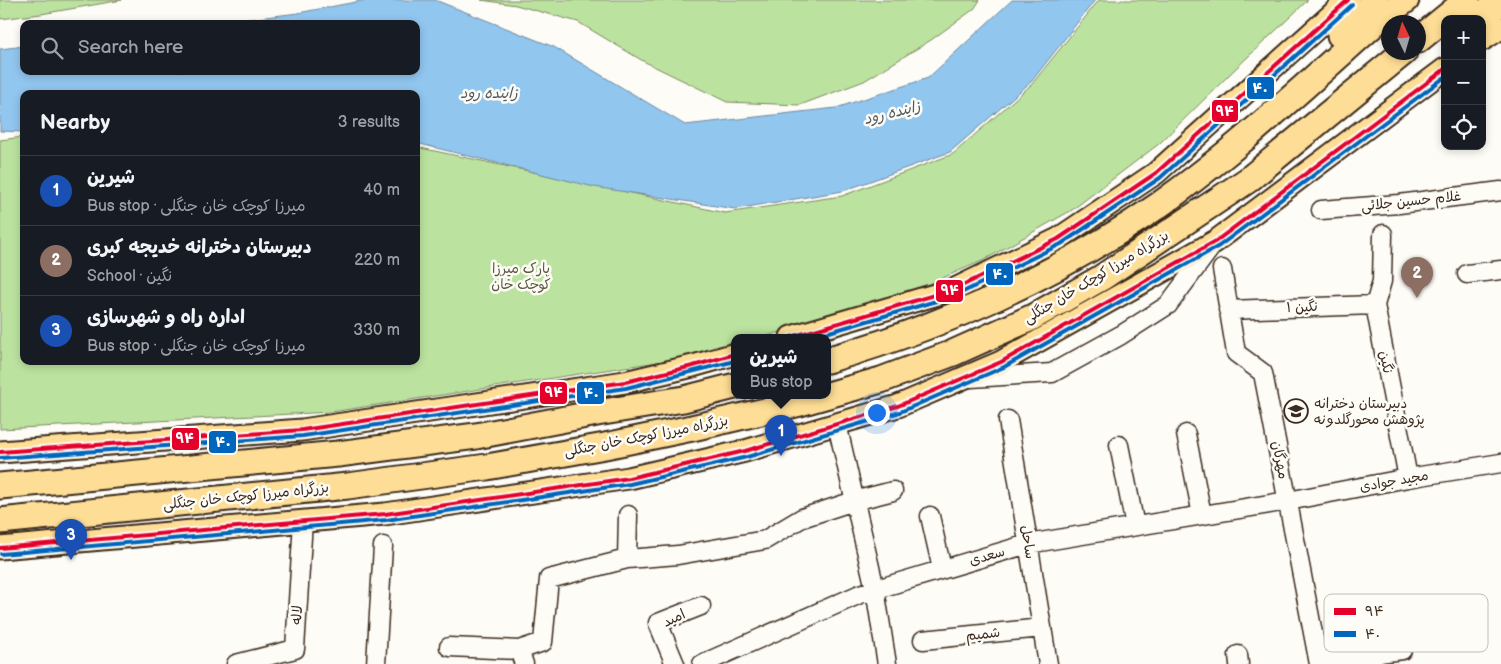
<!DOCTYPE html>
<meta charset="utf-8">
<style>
:root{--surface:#171b24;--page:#242831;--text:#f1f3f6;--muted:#9ea1a6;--line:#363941;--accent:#1a73e8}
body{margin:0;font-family:"Balsamiq Sans","Playpen Sans Arabic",sans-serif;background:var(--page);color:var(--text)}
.controls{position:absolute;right:15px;top:15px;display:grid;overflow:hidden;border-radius:10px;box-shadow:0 2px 8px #0003}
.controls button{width:45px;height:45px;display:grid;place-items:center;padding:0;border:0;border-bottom:1px solid var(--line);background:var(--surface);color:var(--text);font:25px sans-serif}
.compass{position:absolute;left:1381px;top:15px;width:45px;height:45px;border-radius:50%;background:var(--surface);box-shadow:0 2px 8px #0003;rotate:355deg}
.you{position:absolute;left:876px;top:412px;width:18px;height:18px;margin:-12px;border:4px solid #fff;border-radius:50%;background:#1a73e8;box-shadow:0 0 0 8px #1a73e833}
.badge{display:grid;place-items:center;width:32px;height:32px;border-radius:50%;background:var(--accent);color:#fff;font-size:16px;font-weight:700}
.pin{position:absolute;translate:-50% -41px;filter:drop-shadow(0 1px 2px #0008)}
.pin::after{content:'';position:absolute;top:26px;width:18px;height:15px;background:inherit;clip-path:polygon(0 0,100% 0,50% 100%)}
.popup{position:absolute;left:731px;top:334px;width:100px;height:65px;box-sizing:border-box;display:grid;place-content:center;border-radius:10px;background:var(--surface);filter:drop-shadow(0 1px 4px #0005);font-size:16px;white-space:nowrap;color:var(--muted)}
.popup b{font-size:19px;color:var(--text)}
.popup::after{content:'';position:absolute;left:50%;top:100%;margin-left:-10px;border:10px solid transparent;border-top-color:var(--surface)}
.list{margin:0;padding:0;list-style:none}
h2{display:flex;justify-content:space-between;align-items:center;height:65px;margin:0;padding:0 20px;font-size:21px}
h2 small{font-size:16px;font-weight:400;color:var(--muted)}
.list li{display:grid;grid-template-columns:32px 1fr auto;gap:15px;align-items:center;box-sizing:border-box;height:70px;padding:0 20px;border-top:1px solid var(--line)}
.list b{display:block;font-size:19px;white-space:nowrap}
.list p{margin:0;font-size:16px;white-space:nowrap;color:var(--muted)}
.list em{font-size:16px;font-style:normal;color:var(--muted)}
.icon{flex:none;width:28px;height:28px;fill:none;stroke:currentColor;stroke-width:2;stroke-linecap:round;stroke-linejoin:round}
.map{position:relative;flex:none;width:1501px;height:664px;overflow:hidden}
.search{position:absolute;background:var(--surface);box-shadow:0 2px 8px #0003;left:20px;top:20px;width:400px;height:55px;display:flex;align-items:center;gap:12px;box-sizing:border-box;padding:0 18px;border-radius:10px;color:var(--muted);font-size:19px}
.panel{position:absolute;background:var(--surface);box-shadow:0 2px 8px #0003;left:20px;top:90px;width:400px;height:275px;border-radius:10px}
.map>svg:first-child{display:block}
.green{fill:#bbe39f;stroke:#7b865e}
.water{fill:#91c6ef;stroke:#6f889b}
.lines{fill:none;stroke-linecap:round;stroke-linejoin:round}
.minor-casing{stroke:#3b2a1e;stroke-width:21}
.major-casing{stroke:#3b2a1e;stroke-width:25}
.highway-casing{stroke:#3b2a1e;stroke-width:29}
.minor{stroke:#fdfcf7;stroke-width:18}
.major{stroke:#fede96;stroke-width:21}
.highway{stroke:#fede96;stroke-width:25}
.bus-1-casing{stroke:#fdfcf7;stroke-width:8}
.bus-2-casing{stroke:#fdfcf7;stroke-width:8}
.bus-1{stroke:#e4002b;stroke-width:4}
.bus-2{stroke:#0065bd;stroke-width:4}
.labels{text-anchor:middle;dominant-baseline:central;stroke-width:5;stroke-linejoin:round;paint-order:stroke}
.street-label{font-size:14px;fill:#3b2a1e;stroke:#fdfcf7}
.park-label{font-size:14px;fill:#5b583e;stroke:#fdfcf7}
.poi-label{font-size:14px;fill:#3b2a1e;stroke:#fdfcf7;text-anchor:start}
.water-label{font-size:15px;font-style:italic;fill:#55595d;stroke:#fdfcf7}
.key{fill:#fdfcf7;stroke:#c3bdb6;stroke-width:1}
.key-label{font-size:14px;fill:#3b2a1e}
.line-badge{stroke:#fdfcf7;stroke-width:2}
.badge-label{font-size:14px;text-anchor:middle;font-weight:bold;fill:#fff}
</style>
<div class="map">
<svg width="1501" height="664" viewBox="0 0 1501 664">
<rect width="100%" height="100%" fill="#fdfcf7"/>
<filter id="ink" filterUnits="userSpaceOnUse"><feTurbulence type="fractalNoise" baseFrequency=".02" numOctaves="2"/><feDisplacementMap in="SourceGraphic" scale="10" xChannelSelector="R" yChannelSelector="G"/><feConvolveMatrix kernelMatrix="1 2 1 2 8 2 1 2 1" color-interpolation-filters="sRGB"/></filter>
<g filter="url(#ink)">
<path class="green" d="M0,0H122L41,14L0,19Z
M481,0H980L974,9L931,40L864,81L800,105L727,102L643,61L578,22L516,5Z
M1099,0H1308L1233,71L1160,143L1072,210L984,260L908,293L764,337H735V345L690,357L331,412L0,429V140L24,137V361H416V147L725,213L842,196L953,154L1032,84Z"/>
<path class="water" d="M366,0H435L554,47L685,125L836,108L928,78L1012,0H1095L1032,81L950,152L843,191L735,209L594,187L416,143V94H24V132L0,131V49L24,46V71H416V24H209L298,13Z"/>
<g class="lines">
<g class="minor-casing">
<path id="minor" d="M1321,210L1399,204L1501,191
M1383,234L1382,281L1375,305L1408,478
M1222,269L1236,353L1263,373L1319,664
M1467,274L1501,270
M1228,310L1375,305
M971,378L1052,373L1121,335L1168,305L1215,242
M1008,420L1048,664
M837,424L875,589L887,664
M1186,434L1202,515
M1119,445L1135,526
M930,516L942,569
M627,559L628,515
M923,640L1042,628
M449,647L519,650L524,664
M519,650L543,642L549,579L627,559L678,555L765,540L802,518L854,501L893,491
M1238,655L1239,664
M1319,661L1402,650
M236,664L295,649L303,521
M376,664L383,546
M675,664L658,623L701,606
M702,664L860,594L1028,544L1288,501L1408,478L1501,463"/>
</g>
<g class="major-casing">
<path id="major" d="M1482,40L1501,28
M791,337L955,289L1058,239L1156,173L1348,0
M0,452L302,430L625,382L693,366L735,354
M0,548L385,514L629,478L745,451L898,406L1001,362L1216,241L1445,69"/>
</g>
<g class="highway-casing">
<path id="highway" d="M1471,19L1501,4
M1340,35L1375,0
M1418,40L1467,0
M827,360C944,326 1058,275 1159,205C1238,149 1310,81 1382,17L1406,0
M0,486L338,454L476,436L597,413L684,399L735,386
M0,521L348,486L487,467L605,446L692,428L800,403L881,380L953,353L1031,318L1101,278L1248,180L1404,52"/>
</g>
<use href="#minor" class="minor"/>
<use href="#major" class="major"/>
<use href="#highway" class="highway"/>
<g class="bus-1-casing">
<path id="bus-1" d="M791,337L955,289L1058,239L1156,173L1348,0
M0,452L302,430L625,382L693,366L735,354
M0,548L385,514L629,478L745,451L898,406L1001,362L1216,241L1445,69"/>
</g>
<g class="bus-2-casing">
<path id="bus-2" d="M812,337L957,295L1061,244L1160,178L1352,5
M0,458L303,436L626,388L735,361
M1,554L386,520L630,484L747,457L900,412L1004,367L1219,246L1445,77"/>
</g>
<use href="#bus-1" class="bus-1"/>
<use href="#bus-2" class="bus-2"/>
</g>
</g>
<defs>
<g id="school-ring" transform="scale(1.25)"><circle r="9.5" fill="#fdfcf7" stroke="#3b2a1e" stroke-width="1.5"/><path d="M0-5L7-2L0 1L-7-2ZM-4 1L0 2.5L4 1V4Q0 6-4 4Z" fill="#3b2a1e"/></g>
</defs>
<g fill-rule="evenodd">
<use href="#school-ring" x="1296" y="411"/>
</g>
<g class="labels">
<g class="street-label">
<text transform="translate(1411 201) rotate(-6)">غلام حسین جلائی</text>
<text transform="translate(1096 277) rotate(-31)">بزرگراه میرزا کوچک خان جنگلی</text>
<text transform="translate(1302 307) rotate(-2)">نگین ۱</text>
<text transform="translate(1386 362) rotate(79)">نگین</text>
<text transform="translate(646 436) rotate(-11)">بزرگراه میرزا کوچک خان جنگلی</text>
<text transform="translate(1280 460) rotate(79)">مهرگان</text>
<text transform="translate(1394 481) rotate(-10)">مجید جوادی</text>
<text transform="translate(246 496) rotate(-6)">بزرگراه میرزا کوچک خان جنگلی</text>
<text transform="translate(1028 542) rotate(81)">ساحل</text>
<text transform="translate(987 556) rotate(-16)">سعدی</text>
<text transform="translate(297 615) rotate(-86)">لاله</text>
<text transform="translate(674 618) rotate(-25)">امید</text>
<text transform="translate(983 634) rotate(-6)">شمیم</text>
</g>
<g class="park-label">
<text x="521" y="268">پارک میرزا<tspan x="521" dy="16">کوچک خان</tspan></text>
</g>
<g class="poi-label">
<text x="1314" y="403">دبیرستان دخترانه<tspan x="1314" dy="16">پژوهش محورگلدونه</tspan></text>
</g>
<g class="water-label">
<text x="489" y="93">زاینده رود</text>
<text transform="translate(892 113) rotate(-14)">زاینده رود</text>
</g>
</g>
<rect x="1324" y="594" width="164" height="58" rx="8" class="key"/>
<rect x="1334" y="608" width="22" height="7" fill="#e4002b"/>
<rect x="1334" y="631" width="22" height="6" fill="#0065bd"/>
<g class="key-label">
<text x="1365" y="616">۹۴</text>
<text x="1365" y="639">۴۰</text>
</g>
<g class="line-badge">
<rect x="1246" y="76" width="29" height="24" rx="5" fill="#0065bd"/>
<rect x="1211" y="99" width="28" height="24" rx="5" fill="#e4002b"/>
<rect x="985" y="262" width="29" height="24" rx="5" fill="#0065bd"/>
<rect x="935" y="279" width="29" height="24" rx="5" fill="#e4002b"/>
<rect x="539" y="381" width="29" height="24" rx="5" fill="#e4002b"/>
<rect x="576" y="381" width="29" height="24" rx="5" fill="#0065bd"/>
<rect x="171" y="427" width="29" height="24" rx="5" fill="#e4002b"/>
<rect x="208" y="430" width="29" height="24" rx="5" fill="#0065bd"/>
</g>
<g class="badge-label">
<text x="1260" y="93">۴۰</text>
<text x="1225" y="116">۹۴</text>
<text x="1000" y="279">۴۰</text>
<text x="950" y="295">۹۴</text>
<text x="554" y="397">۹۴</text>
<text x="591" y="398">۴۰</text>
<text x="185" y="443">۹۴</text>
<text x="223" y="447">۴۰</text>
</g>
</svg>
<div class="controls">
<button>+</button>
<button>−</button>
<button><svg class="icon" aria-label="locate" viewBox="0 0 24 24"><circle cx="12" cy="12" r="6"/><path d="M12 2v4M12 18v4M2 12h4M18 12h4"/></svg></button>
</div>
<svg class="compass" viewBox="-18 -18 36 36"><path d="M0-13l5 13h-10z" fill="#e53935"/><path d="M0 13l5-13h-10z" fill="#9ea1a6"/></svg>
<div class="you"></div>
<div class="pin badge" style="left:781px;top:456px;background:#1a4fb4">1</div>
<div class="popup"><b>شیرین</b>Bus stop</div>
<div class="pin badge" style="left:1417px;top:298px;background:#8d6e63">2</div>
<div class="pin badge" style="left:71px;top:560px;background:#1a4fb4">3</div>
<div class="search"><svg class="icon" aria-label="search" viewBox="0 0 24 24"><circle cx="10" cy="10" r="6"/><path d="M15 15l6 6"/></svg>Search here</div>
<section class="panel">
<h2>Nearby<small>3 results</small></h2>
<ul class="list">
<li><span class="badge" style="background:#1a4fb4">1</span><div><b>شیرین</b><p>Bus stop · میرزا کوچک خان جنگلی</p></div><em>40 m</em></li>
<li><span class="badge" style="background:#8d6e63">2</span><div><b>دبیرستان دخترانه خدیجه کبری</b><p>School · نگین</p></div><em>220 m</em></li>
<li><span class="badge" style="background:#1a4fb4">3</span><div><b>اداره راه و شهرسازی</b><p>Bus stop · میرزا کوچک خان جنگلی</p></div><em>330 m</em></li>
</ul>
</section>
</div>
